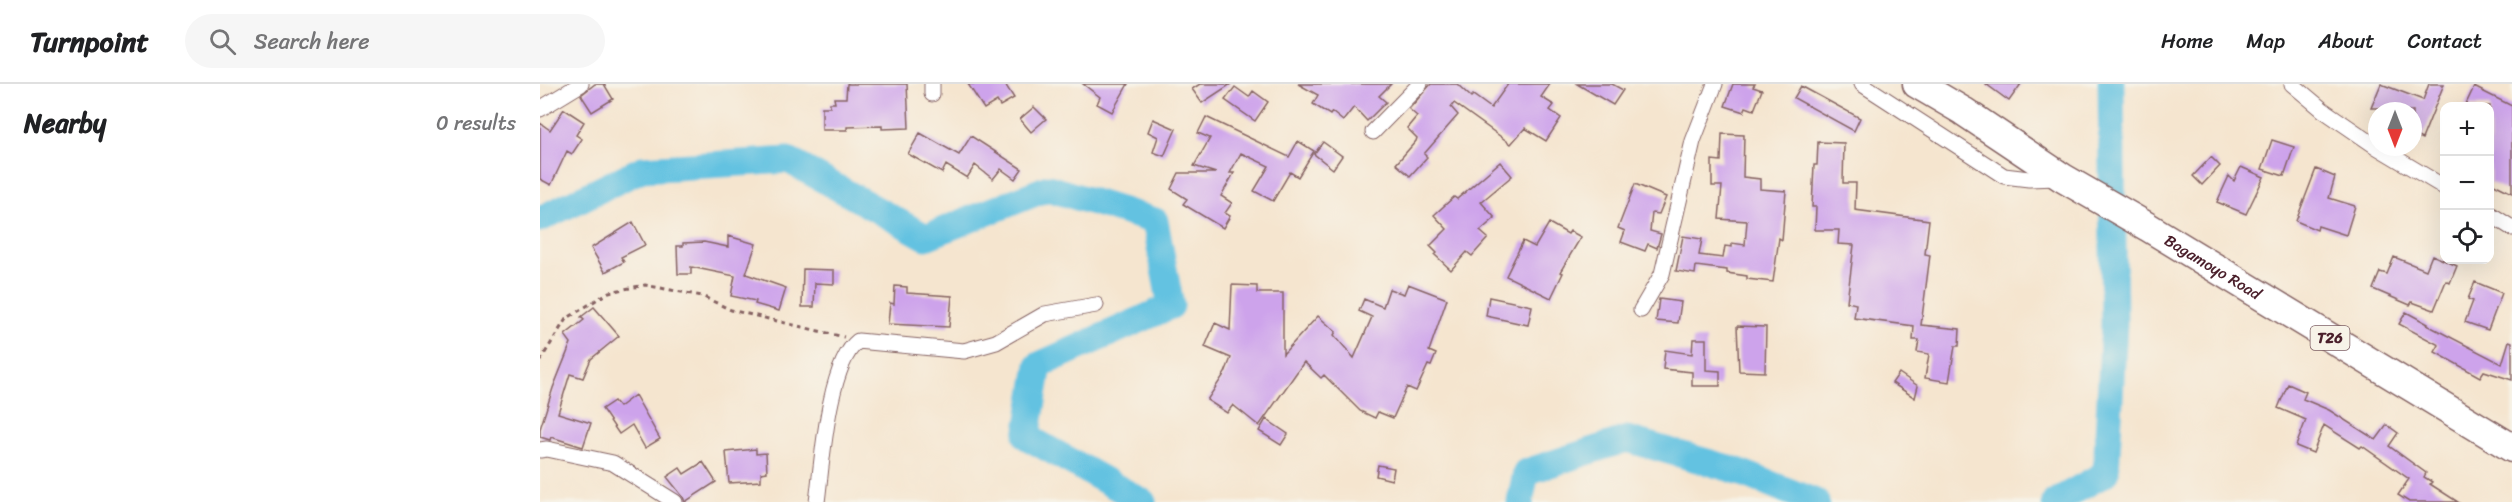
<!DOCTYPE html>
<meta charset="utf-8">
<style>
:root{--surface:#fff;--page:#f6f6f6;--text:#202124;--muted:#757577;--line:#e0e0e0}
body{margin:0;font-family:Sriracha,sans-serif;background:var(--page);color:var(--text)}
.controls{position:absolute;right:18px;top:18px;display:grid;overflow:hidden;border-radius:12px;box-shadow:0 6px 24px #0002}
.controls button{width:54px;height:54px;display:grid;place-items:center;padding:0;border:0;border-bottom:2px solid var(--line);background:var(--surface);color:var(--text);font:30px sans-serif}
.compass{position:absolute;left:1828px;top:18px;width:54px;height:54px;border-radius:50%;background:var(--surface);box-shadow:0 6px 24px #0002;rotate:180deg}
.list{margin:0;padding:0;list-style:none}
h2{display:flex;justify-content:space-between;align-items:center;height:78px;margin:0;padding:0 24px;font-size:26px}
h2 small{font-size:20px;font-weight:400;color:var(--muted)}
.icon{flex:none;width:33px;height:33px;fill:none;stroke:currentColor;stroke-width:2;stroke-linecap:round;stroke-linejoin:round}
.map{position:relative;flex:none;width:1972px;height:418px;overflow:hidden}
header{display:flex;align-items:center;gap:36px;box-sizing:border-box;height:84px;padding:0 30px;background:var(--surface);border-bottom:2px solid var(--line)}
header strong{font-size:28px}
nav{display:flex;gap:33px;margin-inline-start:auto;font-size:21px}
.search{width:420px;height:54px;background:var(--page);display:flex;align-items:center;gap:15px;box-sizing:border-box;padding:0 21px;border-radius:33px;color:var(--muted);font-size:22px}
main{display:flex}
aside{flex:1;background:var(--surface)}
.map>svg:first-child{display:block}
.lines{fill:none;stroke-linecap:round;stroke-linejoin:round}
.river{stroke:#63c2e1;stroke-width:27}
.building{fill:#cda3eb}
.street-casing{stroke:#866464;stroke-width:17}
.highway-casing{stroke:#866464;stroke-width:31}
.path{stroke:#866464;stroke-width:3;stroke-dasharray:4.5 4.5;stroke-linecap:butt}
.street{stroke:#fff;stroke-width:15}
.highway{stroke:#fff;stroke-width:28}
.labels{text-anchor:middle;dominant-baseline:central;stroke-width:6;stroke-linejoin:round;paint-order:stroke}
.shield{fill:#f7f3e8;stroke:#7e5f64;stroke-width:1.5}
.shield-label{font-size:15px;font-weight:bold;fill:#4a1f2b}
.street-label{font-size:16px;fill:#4a1f2b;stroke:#f7f3e8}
</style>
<header>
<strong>Turnpoint</strong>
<div class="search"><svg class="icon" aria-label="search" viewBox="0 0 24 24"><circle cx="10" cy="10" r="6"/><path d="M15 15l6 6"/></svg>Search here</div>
<nav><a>Home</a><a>Map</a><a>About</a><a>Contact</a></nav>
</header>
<main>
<aside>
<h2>Nearby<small>0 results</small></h2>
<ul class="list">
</ul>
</aside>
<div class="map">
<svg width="1972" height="418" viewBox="0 0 1972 418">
<rect width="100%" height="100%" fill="#f7f3e8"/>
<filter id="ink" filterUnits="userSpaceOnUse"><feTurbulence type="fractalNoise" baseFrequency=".0167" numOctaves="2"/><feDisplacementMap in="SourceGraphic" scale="12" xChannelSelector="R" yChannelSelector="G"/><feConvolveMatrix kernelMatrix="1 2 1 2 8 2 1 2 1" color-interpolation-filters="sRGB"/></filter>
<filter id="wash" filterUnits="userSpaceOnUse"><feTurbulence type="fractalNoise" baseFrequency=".008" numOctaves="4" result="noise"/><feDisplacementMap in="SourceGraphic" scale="24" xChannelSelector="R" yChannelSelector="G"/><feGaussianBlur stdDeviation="1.35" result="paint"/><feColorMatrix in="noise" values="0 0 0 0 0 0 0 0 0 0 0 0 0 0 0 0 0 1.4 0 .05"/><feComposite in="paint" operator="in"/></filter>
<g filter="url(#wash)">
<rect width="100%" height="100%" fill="#f5e5cf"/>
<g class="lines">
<path class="river" d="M0,135L102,85L248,76L386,153L508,104L615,137L631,222L499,281L487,353L603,418
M980,418L986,388L1087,355L1195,386L1276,418
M1515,418L1566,389L1574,240L1571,0"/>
</g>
<g id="blocks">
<path class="building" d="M55,0H64L73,15L52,28L41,11Z
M307,0H367L369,44L342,45V42L307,43V46H282V23H290V19H295L294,14H306Z
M428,0H465L474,14L460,22L457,17L444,25Z
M543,0H588L572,28L557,20L560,13Z
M660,0H691L662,19L652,5Z
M758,0H851L839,12L846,18L827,37L814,23L803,37L792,28L790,31L773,20L778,11Z
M891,0H917L931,13L933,11L951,24L968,0H1010L1001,13L1014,21L1010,26L1021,34L1006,57L985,44L971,60L914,19L911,23L918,31L884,70L887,73L870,92L856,80L876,57L877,54L867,44L877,32L869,25Z
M1037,0H1072L1083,6L1073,21Z
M1193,0H1215L1213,3L1222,6L1214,26L1206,23L1204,28L1185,22Z
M1446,0H1481L1469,17Z
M1841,0L1883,16L1889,0H1904L1882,55L1873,51V27H1845L1846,24H1831Z
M1261,2L1320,34L1314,47L1254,14Z
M695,3L709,13L713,7L728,18L715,37L685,16Z
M1934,3L1972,22V109L1950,98V22H1925Z
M494,23L506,35L491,48L480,35Z
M24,25L44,38L36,51L42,55L32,70L27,67L11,101L0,95V39L10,46Z
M666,33L749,73L758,57L774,67L758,93L750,88L733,117L714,107L729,82L701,69L690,89H694L681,112L692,119L685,129L690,132L683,144L643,120L647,115L631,105L639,89H676L654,82L670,54L658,49Z
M613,35L636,45L624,72L613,68L618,53L608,48Z
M380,49L419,71L431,52L482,85L475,95L461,85L453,95L435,81L427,94L406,81L402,89L368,70Z
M1182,50L1204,51L1203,93L1220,95V105L1246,107L1242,156L1239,154L1233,198L1207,195V192L1187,189V186L1156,182L1155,190L1136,187L1143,152L1162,155L1159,171L1183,174L1185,162L1192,163V159L1205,161L1207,137L1179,135L1182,102H1172V76L1181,77Z
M1732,56L1754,63L1744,92L1722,85Z
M783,58L802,72L793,85L774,70Z
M1278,58L1304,59L1303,99H1316L1315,126L1389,136L1385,170L1390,171L1381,241L1420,245L1419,262H1415L1409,298L1385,294L1389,270L1377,268L1379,256H1373L1374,242L1314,234L1316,220L1307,218L1314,161L1298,160L1299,146H1275L1276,123H1272L1274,81H1277Z
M1671,73L1680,82L1662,101L1653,92Z
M960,78L972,92L941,118L955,134L940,147L948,154L932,172L927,168L911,186L895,171L897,169L890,162L907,145L894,131L914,113L917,115Z
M1701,83L1724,93L1706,130L1677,118L1689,92L1694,97Z
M1776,85L1795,93L1789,114L1815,122L1806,151L1778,142L1777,146L1756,137Z
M1095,100L1126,113L1119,130L1112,129L1110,147L1121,150L1117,164L1108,160L1105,167L1081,158L1085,147L1078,144Z
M93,138L105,161L81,173L84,178L65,188L51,164Z
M1009,139L1028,150L1030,147L1041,153L1020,188L1023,189L1011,214L966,192L983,157L995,163Z
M188,152L216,160L206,190L246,204L239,227L215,220L216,217L191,212L195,192L151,183V190H138L137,162H143V159L164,158L188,163Z
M1892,171L1917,182L1910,199L1906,197L1894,226L1872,218L1870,221L1833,205L1840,188L1847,190L1854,173L1886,186Z
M263,185L294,186V200L275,199L274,223H262Z
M1935,198L1962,209L1948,246L1925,238L1933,217L1928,215Z
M868,200L907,215L889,267L896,270L891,282L888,281L876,307L867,303L853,334L838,328L835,334L820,327L784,291L781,294L764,278L719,342L693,321L687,329L667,316L685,289L691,274L665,263L675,239L690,246L692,201L717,202V209H743V270L778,232L796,248L794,251L814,274L832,233L819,227L824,215L843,223L849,205L864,210Z
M355,202L367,203V209L412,212L409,243L348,240L350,219L354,220Z
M949,213L992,222L988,241L946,232Z
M1119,215L1141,218L1138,239L1116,237Z
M54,223L79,252L51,275L43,294L30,290L18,329L51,339L43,363L11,353L10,356L0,353V345L13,304L31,259L25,251L44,236L41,233Z
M1866,228L1888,240L1887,241L1962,280L1969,257L1972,258V296L1944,287L1940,293L1895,268L1899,261L1859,240Z
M1197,242L1226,243L1225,288L1199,287Z
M1153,255H1166V286L1180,287V302H1152V288L1123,285L1125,266L1152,270Z
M1359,289L1378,302L1375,314L1352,299Z
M1748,300L1766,308L1763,315L1789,326L1836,356L1847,341L1858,349L1849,362L1886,389L1884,393L1892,398L1890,400L1918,418H1869L1858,411L1869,395L1822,362L1820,364L1784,341L1773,369L1756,362L1766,336L1738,324Z
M95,311L120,355L105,364L92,341L79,350L62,325L74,317L79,323Z
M726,335L748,350L741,361L719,347Z
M216,365V370L226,369L227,388L221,389V397L189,399L186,368Z
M163,378L176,398L145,418L143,413L127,393L140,384L144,390Z
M838,381L854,384L852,396L836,392Z"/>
</g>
</g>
<g filter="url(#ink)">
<use href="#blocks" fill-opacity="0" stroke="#866464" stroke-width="1.5"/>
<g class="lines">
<g class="street-casing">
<path id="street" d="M1322,0L1464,92L1489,95L1517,94
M1752,0L1783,26L1837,63
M392,10V0
M0,25L41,0
M833,48L880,0
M1837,63L1904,103
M1950,130L1972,144
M1101,226L1122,190L1153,57L1175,0
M0,366L7,365L73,379L135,418
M277,418C282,380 288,280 318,257L424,267L456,258L505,230L556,221"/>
</g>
<g class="highway-casing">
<g id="highway">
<path id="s1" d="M1377,0L1423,27L1523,94L1608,143L1972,364"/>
</g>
</g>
<path class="path" d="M0,277L26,235L69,208L105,201L162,212L191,226L304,253"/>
<use href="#street" class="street"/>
<use href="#highway" class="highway"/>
</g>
</g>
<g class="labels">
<rect class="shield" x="1770.5" y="242" width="39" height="24" rx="4.5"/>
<g class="shield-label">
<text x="1790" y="254">T26</text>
</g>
<g class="street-label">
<text stroke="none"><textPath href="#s1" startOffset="348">Bagamoyo Road</textPath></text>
</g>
</g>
</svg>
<div class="controls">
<button>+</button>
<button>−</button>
<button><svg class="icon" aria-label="locate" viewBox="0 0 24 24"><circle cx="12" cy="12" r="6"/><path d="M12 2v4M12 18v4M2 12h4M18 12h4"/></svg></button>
</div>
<svg class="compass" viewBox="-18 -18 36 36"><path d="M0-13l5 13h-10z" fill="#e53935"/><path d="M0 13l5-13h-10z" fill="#757577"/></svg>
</div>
</main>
